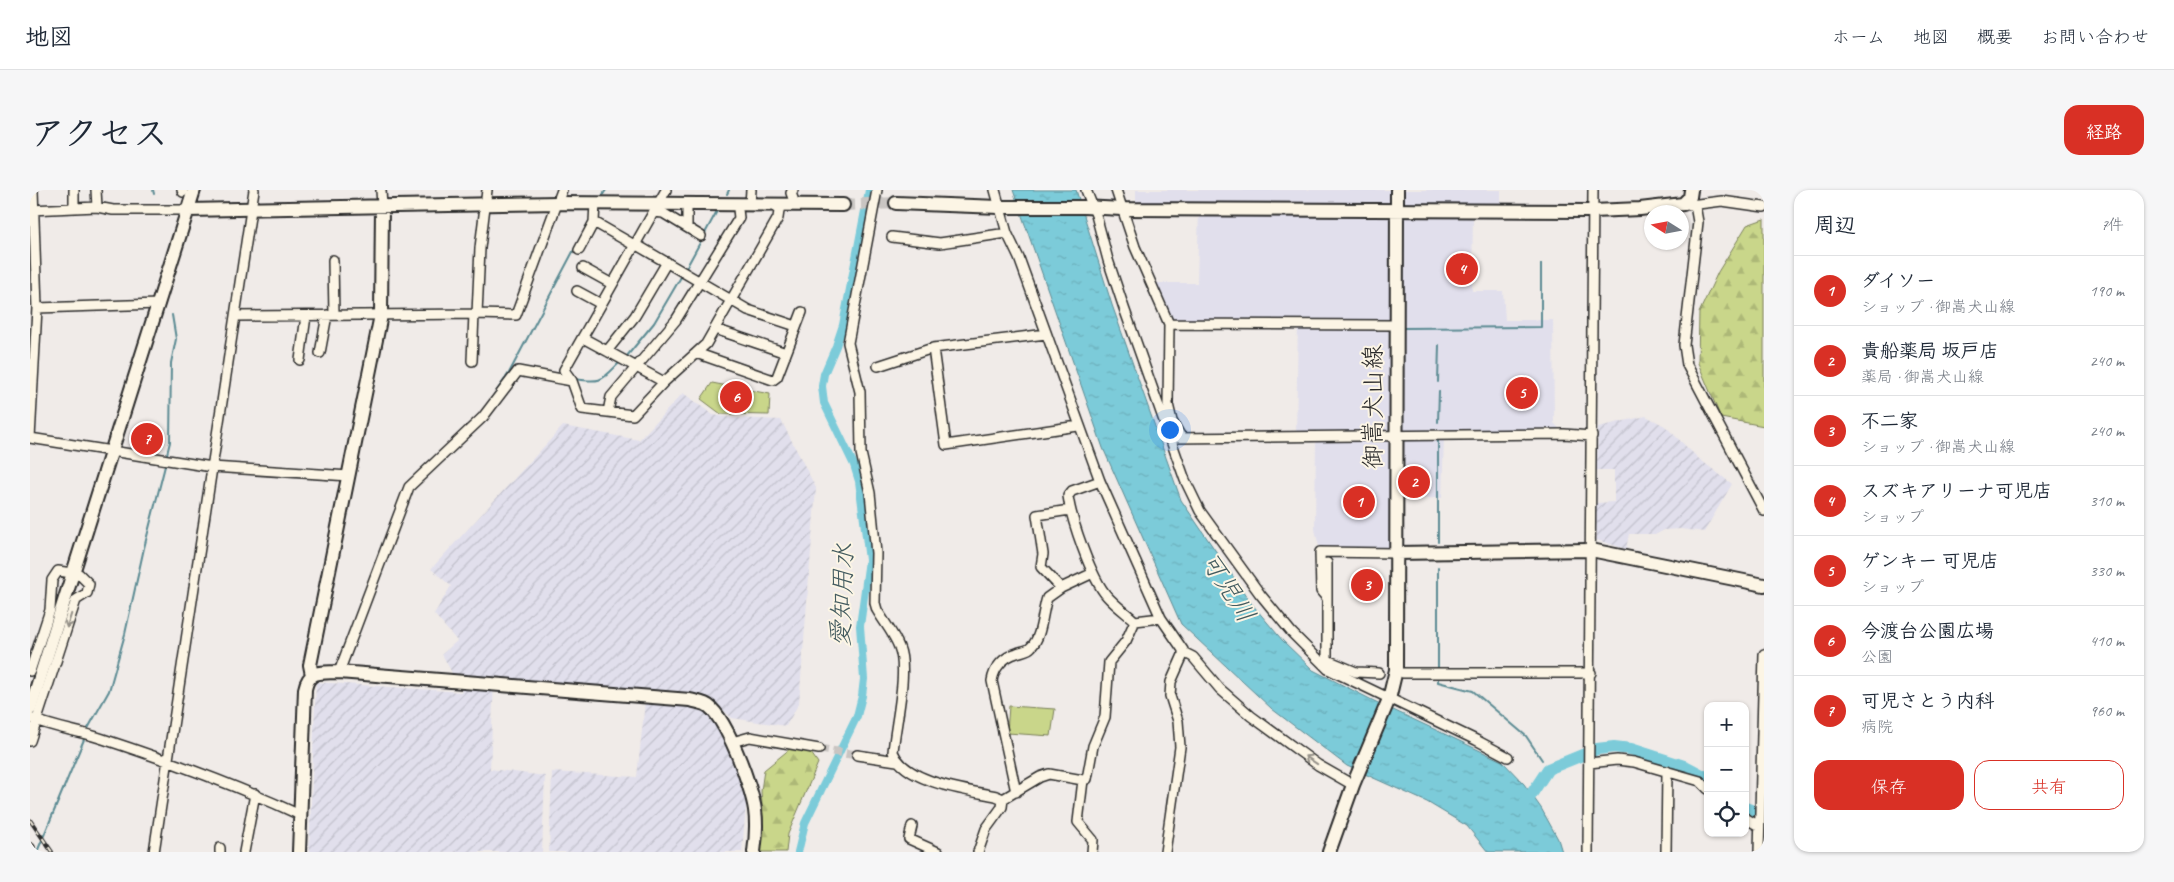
<!DOCTYPE html>
<html lang="ja">
<meta charset="utf-8">
<style>
:root{--surface:#fff;--page:#f6f6f7;--text:#1f2937;--muted:#747a83;--line:#e0e1e3;--accent:#d93025}
body{margin:0;font-family:Caveat,"Klee One",sans-serif;background:var(--page);color:var(--text)}
.controls{position:absolute;right:15px;bottom:15px;display:grid;overflow:hidden;border-radius:10px;box-shadow:0 1px 4px #0004}
.controls button{width:45px;height:45px;display:grid;place-items:center;padding:0;border:0;border-bottom:1px solid var(--line);background:var(--surface);color:var(--text);font:25px sans-serif}
.compass{position:absolute;left:1614px;top:15px;width:45px;height:45px;border-radius:50%;background:var(--surface);box-shadow:0 1px 4px #0004;rotate:281deg}
.you{position:absolute;left:1139px;top:239px;width:18px;height:18px;margin:-12px;border:4px solid #fff;border-radius:50%;background:#1a73e8;box-shadow:0 0 0 8px #1a73e833}
.badge{display:grid;place-items:center;width:32px;height:32px;border-radius:50%;background:var(--accent);color:#fff;font-size:16px;font-weight:700}
.pin{position:absolute;translate:-50% -50%;border:2px solid #fff;box-shadow:0 1px 5px #0006}
.list{margin:0;padding:0;list-style:none}
h2{display:flex;justify-content:space-between;align-items:center;height:65px;margin:0;padding:0 20px;font-size:21px}
h2 small{font-size:16px;font-weight:400;color:var(--muted)}
.list li{display:grid;grid-template-columns:32px 1fr auto;gap:15px;align-items:center;box-sizing:border-box;height:70px;padding:0 20px;border-top:1px solid var(--line)}
.list b{display:block;font-size:19px;white-space:nowrap}
.list p{margin:0;font-size:16px;white-space:nowrap;color:var(--muted)}
.list em{font-size:16px;font-style:normal;color:var(--muted)}
.actions{display:flex;gap:10px;padding:15px 20px}
.actions a{flex:1;padding:11px 0;border:1px solid var(--accent);border-radius:15px;text-align:center;font-size:18px;color:var(--accent)}
.actions .main{background:var(--accent);color:#fff}
.icon{flex:none;width:28px;height:28px;fill:none;stroke:currentColor;stroke-width:2;stroke-linecap:round;stroke-linejoin:round}
.map{position:relative;flex:none;width:1734px;height:662px;overflow:hidden;border-radius:15px}
header{display:flex;align-items:center;gap:30px;box-sizing:border-box;height:70px;padding:0 25px;background:var(--surface);border-bottom:1px solid var(--line)}
header strong{font-size:24px}
nav{display:flex;gap:28px;margin-inline-start:auto;font-size:18px}
.intro{display:flex;align-items:center;justify-content:space-between;box-sizing:border-box;height:120px;padding:0 30px}
h1{margin:0;font-size:35px}
.button{padding:12px 22px;border-radius:15px;background:var(--accent);color:#fff;font-size:18px;font-weight:700}
main{display:flex;gap:30px;padding:0 30px}
aside{flex:1;background:var(--surface);border-radius:15px;box-shadow:0 1px 4px #0004}
.map>svg:first-child{display:block}
.built{fill:#e1dfec}
.industrial{fill:url(#industrial-furrows)}
.green{fill:#c9d68a;stroke:#7a805a}
.forest{fill:url(#forest-firs);stroke:#7a805a}
.water{fill:url(#water-ripples);stroke:#5c8b93}
.lines{fill:none;stroke-linecap:round;stroke-linejoin:round}
.stream{stroke:#5c8b93;stroke-width:2}
.canal{stroke:#7ccbd9;stroke-width:8}
.river{stroke:#7ccbd9;stroke-width:12}
.street-tunnel{stroke:#c9c5c2;stroke-width:9;stroke-dasharray:9 4.5;stroke-linecap:butt}
.secondary-tunnel{stroke:#c9c5c2;stroke-width:12;stroke-dasharray:12 6;stroke-linecap:butt}
.street-casing{stroke:#2b2b2b;stroke-width:12}
.secondary-casing{stroke:#2b2b2b;stroke-width:16}
.street{stroke:#fcf5e5;stroke-width:9}
.secondary{stroke:#fcf5e5;stroke-width:12}
.rail-casing{stroke:#2b2b2b;stroke-width:4}
.rail{stroke:#fcf5e5;stroke-width:2;stroke-dasharray:5.5;stroke-linecap:butt}
.oneway{stroke:#949088}
.labels{text-anchor:middle;dominant-baseline:central;stroke-width:4;stroke-linejoin:round;paint-order:stroke}
.street-label{font-size:25px;fill:#2b2b2b;stroke:#fcf5e5}
.water-label{font-size:26px;font-style:italic;fill:#435b5f;stroke:#fcf5e5}
</style>
<header>
<strong>地図</strong>
<nav><a>ホーム</a><a>地図</a><a>概要</a><a>お問い合わせ</a></nav>
</header>
<div class="intro"><h1>アクセス</h1><a class="button">経路</a></div>
<main>
<div class="map">
<svg width="1734" height="662" viewBox="0 0 1734 662">
<defs>
<pattern id="industrial-furrows" width="10" height="10" patternUnits="userSpaceOnUse" patternTransform="scale(1.25)"><rect width="10" height="10" fill="#e1dfec"/><path d="M-1 1l2-2M0 10L10 0M9 11l2-2" fill="none" stroke="#c1c0cb"/></pattern>
<pattern id="forest-firs" width="22" height="20" patternUnits="userSpaceOnUse" patternTransform="scale(1.25)"><rect width="22" height="20" fill="#c9d68a"/><path d="M5 1l3.5 6h-7zM16 11l3.5 6h-7z" fill="#adb877"/></pattern>
<pattern id="water-ripples" width="26" height="14" patternUnits="userSpaceOnUse" patternTransform="scale(1.25)"><rect width="26" height="14" fill="#7ccbd9"/><path d="M2 4q2-2 4 0t4 0M15 11q2-2 4 0t4 0" fill="none" stroke="#6baeba"/></pattern>
</defs>
<rect width="100%" height="100%" fill="#f0ebe8"/>
<filter id="ink" filterUnits="userSpaceOnUse"><feTurbulence type="fractalNoise" baseFrequency=".02" numOctaves="2"/><feDisplacementMap in="SourceGraphic" scale="10" xChannelSelector="R" yChannelSelector="G"/><feConvolveMatrix kernelMatrix="1 2 1 2 8 2 1 2 1" color-interpolation-filters="sRGB"/></filter>
<g filter="url(#ink)">
<path class="built" d="M1106,0H1471V22H1443L1442,101H1473L1475,130H1523L1524,233L1534,244L1414,246L1412,308L1365,309L1366,363L1290,362L1285,339L1286,247H1266L1268,130H1141L1126,93H1167L1169,18H1106Z"/>
<path class="industrial" d="M653,203L683,225L703,228L751,230L786,298L769,513L756,536L702,528L677,506L464,491L460,579L515,586L512,662H279L286,492L432,502L412,464L427,451L404,424L421,396L401,379L533,236L609,250Z
M1616,226L1635,236L1668,268L1702,294L1674,342L1651,339L1634,340L1627,344H1599L1596,359L1567,350L1566,313L1584,312V280H1567L1568,237Z
M615,512L669,516L686,532L717,603L712,662H519L522,582L607,587Z"/>
<path class="green" d="M682,193L740,204L739,225L691,224L671,209Z
M979,516L1025,519L1021,546L977,543Z"/>
<path class="forest" d="M1734,29V236L1691,228L1668,173L1669,123L1688,82L1717,35Z
M761,558L779,560L788,573L758,644L756,662H730L733,629L731,601L734,580Z"/>
<path class="water" d="M983,0H1046L1082,115L1151,310L1221,413L1253,451L1283,480L1344,511L1472,571L1494,594L1511,618L1528,649L1532,662H1458L1437,636L1397,612L1317,576L1242,519L1151,434L1073,258Z"/>
<g class="lines">
<path class="stream" d="M123,0L124,4
M697,4L699,0
M572,6L576,0
M555,39L560,30
M674,45L687,21
M655,80L672,49
M1374,138L1511,137V74
M597,166L624,133L651,87
M545,189C572,193 571,191 590,172
M1408,192L1409,155
M461,209L479,183L546,56
M1408,232L1409,201
M136,268L140,252L141,173L146,149L142,125
M1408,352V251
M1408,480V377
M1408,485V492L1443,501L1496,546L1512,570
M56,542L79,501L95,444L114,358L136,272
M1516,576L1518,579
M7,662L55,547"/>
<path class="canal" d="M768,662L775,633L827,526L832,506L834,489L830,436L839,370L829,291L824,275L794,213L792,196L794,184L806,156L813,135L839,0"/>
<path class="river" d="M1493,617L1518,579L1567,559L1584,557L1601,559L1657,577L1678,588
M1715,618L1734,625"/>
<path class="street-tunnel" d="M789,559L827,565"/>
<path class="secondary-tunnel" d="M813,15L866,13"/>
<g class="street-casing">
<path id="street" d="M44,0V18
M66,0L67,17
M152,0L153,2
M351,0L352,16
M636,0L534,180L542,191L552,219L603,225L634,192L676,154L748,28L750,14
M763,0L761,3L765,14
M847,0L818,153L830,202L831,263L840,303L846,363L845,413L847,420C854,432 864,444 869,457C879,481 865,535 863,562C875,593 937,600 966,606L973,609L972,617L956,639L948,662
M1056,0L1066,25L1078,70L1094,118L1155,290L1170,321L1230,404L1262,443L1298,479L1446,550L1478,567
M1086,0L1105,57L1139,134L1138,214L1142,231L1151,247
M720,14L721,0
M1660,15L1692,11L1734,17
M1665,15L1668,32L1654,155L1657,175L1734,321
M0,20L67,17L83,20H158
M624,22L633,23L671,46
M564,32L604,55
M657,36V13
M977,43L989,68L1070,291L1131,428L1153,460V465L1141,492L1140,506L1148,531L1150,557L1135,662
M862,47L910,53L977,43L965,0
M605,54L718,120L766,136
M549,60L564,32L565,13
M303,70L304,125
M553,78L582,94
M547,101L571,114
M7,118L129,114
M447,124L450,58L457,0
M205,126L447,124L486,125L532,0
M1139,134L1366,135
M685,139L756,163
M1016,144L903,158L916,255L1048,236
M553,148L634,192
M577,161L605,126L637,72
M290,163L297,125
M666,163L743,190L747,187L772,122
M270,170L276,126
M442,171L444,124
M848,176L903,158
M578,222L581,207L646,130L709,28L708,19L711,15
M0,248L182,277L319,286
M0,248L7,118L3,0
M1142,248L1534,244L1562,246
M1070,291L1042,301L1038,306C1041,329 1061,388 1077,406C1085,415 1096,423 1105,431L1131,428
M1297,373V470L1326,482L1349,483
M1031,398L1011,377L1013,364L1007,325L1040,320
M1297,408L1291,401L1290,362L1366,363
M1153,462L1163,467L1190,499L1221,526L1288,575L1323,595
M0,481L20,420L22,390L28,381L49,384L59,394L57,403L46,410L0,551
M309,482L379,297L453,227L488,181L542,191
M1373,483H1561
M0,528C24,538 49,541 73,549C140,571 206,595 270,625
M702,552L720,547L789,559
M827,565L867,571
M1559,573L1587,570L1604,572L1670,591L1678,599
M1053,590L1048,632L1063,650L1062,662
M986,602L962,491C964,478 973,467 987,463C991,461 998,461 1001,457C1012,447 1012,423 1017,408L1031,398L1063,383
M973,609L1010,587L1019,584L1053,590L1057,589L1063,556L1075,527L1079,472L1096,451L1105,431
M1715,628L1729,636
M882,636L879,649L908,662
M0,658V662
M124,662L224,0
M190,662V658
M214,662L225,604
M1558,662L1563,0
M1636,662L1637,581
M1729,662L1734,464"/>
</g>
<g class="secondary-casing">
<path id="secondary" d="M866,13L969,17H1054L1092,19L1563,21L1610,19L1653,14L1660,7L1661,0
M158,20L528,13L813,15
M1366,363L1561,360L1734,395
M282,485L280,475L351,125L352,16
M0,519L164,0
M269,662L275,499C279,479 292,483 309,482L660,510C664,511 670,512 675,514C695,522 722,598 725,620C727,634 726,648 724,662
M1299,662L1323,595L1359,509L1366,480L1367,0"/>
</g>
<use href="#street" class="street"/>
<use href="#secondary" class="secondary"/>
<g class="rail-casing">
<path id="rail" d="M0,630L22,662"/>
</g>
<use href="#rail" class="rail"/>
</g>
<defs><path id="oneway-shaft" d="M-6 0H5M1.5-3L5.5 0L1.5 3" fill="none" stroke-width="1.6" stroke-linecap="round" stroke-linejoin="round" transform="scale(1.25)"/></defs>
<g class="oneway">
<use href="#oneway-shaft" transform="translate(39 431) rotate(108)"/>
<use href="#oneway-shaft" transform="translate(1281 570) rotate(-146)"/>
</g>
</g>
<g class="labels">
<g class="street-label">
<text transform="translate(1343 217) rotate(-90)">御嵩犬山線</text>
</g>
<g class="water-label">
<text transform="translate(1198 397) rotate(58)">可児川</text>
<text transform="translate(812 405) rotate(-88)">愛知用水</text>
</g>
</g>
</svg>
<div class="controls">
<button>+</button>
<button>−</button>
<button><svg class="icon" aria-label="locate" viewBox="0 0 24 24"><circle cx="12" cy="12" r="6"/><path d="M12 2v4M12 18v4M2 12h4M18 12h4"/></svg></button>
</div>
<svg class="compass" viewBox="-18 -18 36 36"><path d="M0-13l5 13h-10z" fill="#e53935"/><path d="M0 13l5-13h-10z" fill="#747a83"/></svg>
<div class="you"></div>
<div class="pin badge" style="left:1329px;top:312px">1</div>
<div class="pin badge" style="left:1384px;top:292px">2</div>
<div class="pin badge" style="left:1337px;top:395px">3</div>
<div class="pin badge" style="left:1432px;top:79px">4</div>
<div class="pin badge" style="left:1492px;top:203px">5</div>
<div class="pin badge" style="left:706px;top:207px">6</div>
<div class="pin badge" style="left:117px;top:249px">7</div>
</div>
<aside>
<h2>周辺<small>7件</small></h2>
<ul class="list">
<li><span class="badge">1</span><div><b>ダイソー</b><p>ショップ · 御嵩犬山線</p></div><em>190 m</em></li>
<li><span class="badge">2</span><div><b>貴船薬局 坂戸店</b><p>薬局 · 御嵩犬山線</p></div><em>240 m</em></li>
<li><span class="badge">3</span><div><b>不二家</b><p>ショップ · 御嵩犬山線</p></div><em>240 m</em></li>
<li><span class="badge">4</span><div><b>スズキアリーナ可児店</b><p>ショップ</p></div><em>310 m</em></li>
<li><span class="badge">5</span><div><b>ゲンキー 可児店</b><p>ショップ</p></div><em>330 m</em></li>
<li><span class="badge">6</span><div><b>今渡台公園広場</b><p>公園</p></div><em>410 m</em></li>
<li><span class="badge">7</span><div><b>可児さとう内科</b><p>病院</p></div><em>960 m</em></li>
</ul>
<div class="actions"><a class="main">保存</a><a>共有</a></div>
</aside>
</main>
